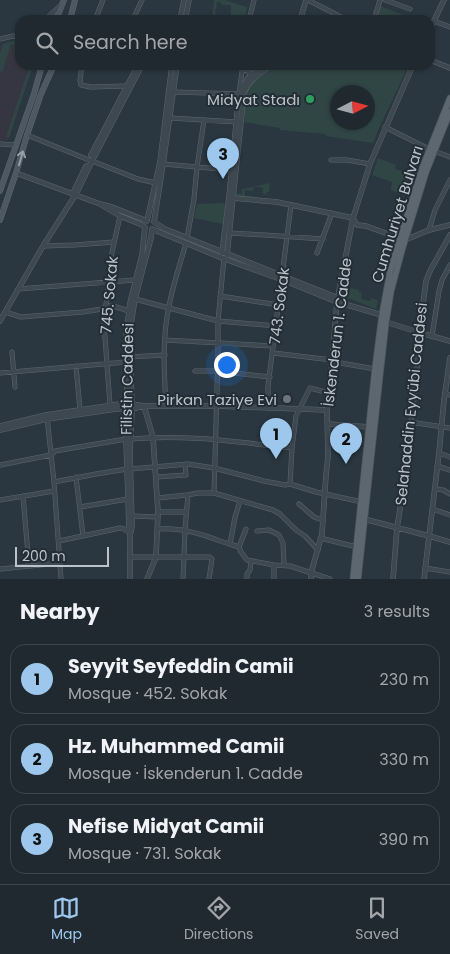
<!DOCTYPE html>
<meta charset="utf-8">
<style>
:root{--surface:#202930;--page:#2d353c;--text:#f1f3f6;--muted:#a2a6ab;--line:#3d454c;--accent:#9dc7ed}
body{margin:0;font-family:Poppins,sans-serif;background:var(--page);color:var(--text)}
.compass{position:absolute;left:330px;top:85px;width:45px;height:45px;border-radius:50%;background:var(--surface);box-shadow:0 1px 4px #0004;rotate:84deg}
.scale{position:absolute;left:15px;bottom:12px;width:94px;box-sizing:border-box;padding-left:5px;border:2px solid #bbc3ca;border-top:0;font-size:14px;line-height:18px;white-space:nowrap;color:#bbc3ca;-webkit-text-stroke:4px #232d36;paint-order:stroke}
.you{position:absolute;left:226px;top:364px;width:18px;height:18px;margin:-12px;border:4px solid #fff;border-radius:50%;background:#1a73e8;box-shadow:0 0 0 8px #1a73e833}
.badge{display:grid;place-items:center;width:32px;height:32px;border-radius:50%;background:var(--accent);color:#111;font-size:16px;font-weight:700}
.pin{position:absolute;translate:-50% -41px;filter:drop-shadow(0 1px 2px #0008)}
.pin::after{content:'';position:absolute;top:26px;width:18px;height:15px;background:inherit;clip-path:polygon(0 0,100% 0,50% 100%)}
.list{margin:0;padding:0;list-style:none}
h2{display:flex;justify-content:space-between;align-items:center;height:65px;margin:0;padding:0 20px;font-size:21px}
h2 small{font-size:16px;font-weight:400;color:var(--muted)}
.list li{display:grid;grid-template-columns:32px 1fr auto;gap:15px;align-items:center;box-sizing:border-box;height:70px;margin:0 10px 10px;padding:0 10px;border:1px solid var(--line);border-radius:15px}
.list b{display:block;font-size:19px;white-space:nowrap}
.list p{margin:0;font-size:16px;white-space:nowrap;color:var(--muted)}
.list em{font-size:16px;font-style:normal;color:var(--muted)}
.icon{flex:none;width:28px;height:28px;fill:none;stroke:currentColor;stroke-width:2;stroke-linecap:round;stroke-linejoin:round}
.map{position:relative;flex:none;width:450px;height:579px;overflow:hidden}
.search{position:absolute;background:var(--surface);box-shadow:0 1px 4px #0004;left:15px;right:15px;top:15px;height:55px;display:flex;align-items:center;gap:12px;box-sizing:border-box;padding:0 18px;border-radius:15px;color:var(--muted);font-size:19px}
.sheet{height:305px;background:var(--surface)}
nav{display:flex;justify-content:space-around;align-items:center;box-sizing:border-box;height:70px;border-top:1px solid var(--line);background:var(--surface);font-size:14px;color:var(--muted)}
nav a{display:grid;justify-items:center;gap:2px}
nav .on{color:var(--accent)}
.map>svg:first-child{display:block}
.medical{fill:#363642}
.green{fill:#304644;fill-rule:evenodd}
.lines{fill:none;stroke-linecap:round;stroke-linejoin:round}
.minor-casing{stroke:#5c666e;stroke-width:5}
.tertiary-casing{stroke:#5c666e;stroke-width:5.5}
.secondary-casing{stroke:#5c666e;stroke-width:6}
.primary-casing{stroke:#4b545d;stroke-width:7}
.minor{stroke:#3e4850;stroke-width:4}
.tertiary{stroke:#3e4850;stroke-width:4.5}
.secondary{stroke:#4d5863;stroke-width:5}
.primary{stroke:#5d6770;stroke-width:5.5}
.oneway{stroke:#949ea6}
.leisure-dot{fill:#2e9e5b;stroke:#232d36;stroke-width:2}
.worship-dot{fill:#6b7280;stroke:#232d36;stroke-width:2}
.labels{text-anchor:middle;dominant-baseline:central;stroke-width:4;stroke-linejoin:round;paint-order:stroke}
.poi-label{font-size:15px;fill:#bbc3ca;stroke:#232d36;text-anchor:end}
.street-label{font-size:15px;fill:#bbc3ca;stroke:#232d36}
</style>
<div class="map">
<svg width="450" height="579" viewBox="0 0 450 579">
<rect width="100%" height="100%" fill="#2a3740"/>
<path class="medical" d="M14,41L20,43V65H33L8,141L0,140V45Z"/>
<path class="green" d="M214,0H224L247,7L245,20H231V5H223L220,2H217L216,9H215L216,20H212Z
M380,6L411,18L410,20H376Z
M14,41L20,43V47L11,44L2,72L0,71V54L3,44Z
M30,65H33L9,138L6,137Z
M277,65H387L407,69L379,128L373,143L326,136V134L280,130V128L244,122C245,113 245,102 247,93C251,80 267,72 277,65ZM338,92H368V122H338Z
M378,158L396,165L395,169L412,174L405,196L391,190L392,182L372,175Z
M270,183L269,192H267L266,195L263,194V189L261,187H254L253,191L245,190V196L258,197V199L238,197L236,193L242,194V189Z
M223,203L226,206L223,224L194,218L197,204Z
M345,279L351,280L349,288L359,290V292L362,293L361,299L370,301L371,298L378,300L376,309L348,298L343,293Z"/>
<g class="lines">
<g class="minor-casing">
<path id="minor" d="M308,0L347,20
M385,0L410,9
M135,15L142,0
M45,20L61,5
M95,20L103,0
M249,20L254,0
M374,20L380,0
M434,21L450,27
M0,39L13,36L20,38
M82,65L80,80L81,85L91,87L126,86
M213,65L242,67L251,74
M174,92L239,94L243,65
M170,118L237,122
M385,127L429,149
M27,135L89,160
M0,144L16,145
M434,151L450,157
M331,160H347L370,164
M92,161L138,179L156,183
M163,164L232,170
M429,230L435,210L450,180
M229,233L265,235L323,239
M187,238L194,199L197,167L204,120
M43,246L74,245L114,242
M317,253L332,213
M18,289L135,280
M220,296L279,305
M135,299L218,321L276,326
M5,312L21,317L83,312L102,309L106,306H113L129,311
M432,336L439,291L442,280L450,265
M165,340L273,346
M12,352L15,387
M273,353L332,360L335,362L375,369
M129,357L165,355
M76,366L80,410
M195,371H217L270,377
M0,373L126,362
M445,393L450,395
M110,405L104,324L111,257L120,216
M166,406C164,373 162,338 169,306C173,285 180,264 186,243
M268,408V386L291,205
M47,417L54,482L61,579
M410,422L450,428
M130,439C184,434 238,442 292,448
M439,453L450,457
M0,465L51,455L55,451L126,439
M437,466L450,470
M130,469L188,464L214,468L264,481L285,485L290,484L316,492L362,502
M76,477L83,536
M156,477L186,475L185,464
M54,482L96,474L127,469
M290,484L292,448L296,416L310,388L329,393
M435,489L443,490L450,494
M214,493L218,355V321L224,258
M23,496L29,566
M158,498L187,495L198,493H214L273,510L280,514L296,530L305,536L318,550
M0,500L54,491
M299,504L314,517L322,520
M80,507L128,499
M432,509L450,515
M158,512H186
M132,516L158,517
M158,529C180,527 200,533 220,541C226,543 233,545 239,547L241,552L247,560L274,565L290,566L330,579
M257,531L269,530L279,535L283,543L284,565
M320,538L357,547
M59,541L120,528L124,529L130,533
M230,544L235,517L240,501
M239,547L246,529
M130,557H210L212,559L209,579
M274,565V579
M425,568L450,572
M0,569L60,563
M183,579L185,530L188,495
M247,579V574L250,570L251,561"/>
</g>
<g class="tertiary-casing">
<path id="tertiary" d="M180,20L184,0
M185,20L189,0
M300,20L306,0
M430,29L444,0
M430,60L450,68
M177,65L163,164L154,222L165,229L338,298
M91,155L138,65
M16,173L100,204
M73,193L86,166
M233,198L277,202L353,218L357,225L366,226L405,240L429,230L450,225
M222,253L229,197L239,94L248,78L264,65
M227,255L244,93C249,79 261,73 271,65
M0,321L43,246L76,194L92,161L142,65
M386,322L421,333L450,341
M328,424L369,427
M0,426L46,415L127,403L144,406H216L327,410
M0,430L47,419L116,409H132L144,406L153,437L158,512L156,557L147,579
M364,519L429,536L450,542
M131,532L132,526L130,454L132,409L130,341L131,324L135,299L151,238L152,229L222,258L283,280L337,302L382,315
M130,579V533L129,527L126,439L127,382L126,335L130,303L142,255L145,227L140,224L120,216L100,204L112,207L147,221L160,162L172,65
M311,579V573L322,534L326,475L328,457L327,410L331,374L337,302L353,218L370,164L413,65
M393,579L397,528L405,478L421,333L423,304L426,281L430,271L450,235
M424,579L439,453L444,400L450,358"/>
</g>
<g class="secondary-casing">
<path id="secondary" d="M56,20L64,0
M70,20L75,0
M0,191L34,94L42,65
M0,220L16,173L27,135L41,94L54,65"/>
</g>
<g class="primary-casing">
<path id="primary" d="M353,579L375,369L382,315L390,272L400,238L423,166L450,98
M358,579L380,375L386,322L391,291L402,250L426,172L450,112"/>
</g>
<use href="#minor" class="minor"/>
<use href="#tertiary" class="tertiary"/>
<use href="#secondary" class="secondary"/>
<use href="#primary" class="primary"/>
</g>
<defs><path id="oneway-shaft" d="M-6 0H5M1.5-3L5.5 0L1.5 3" fill="none" stroke-width="1.6" stroke-linecap="round" stroke-linejoin="round" transform="scale(1.25)"/></defs>
<use class="oneway" href="#oneway-shaft" transform="translate(21 158) rotate(-74)"/>
<circle class="leisure-dot" cx="310" cy="99" r="5"/>
<circle class="worship-dot" cx="287" cy="399" r="5"/>
<g class="labels">
<g class="poi-label">
<text x="300" y="99">Midyat Stadı</text>
<text x="277" y="399">Pirkan Taziye Evi</text>
</g>
<g class="street-label">
<text transform="translate(397 214) rotate(-73)">Cumhuriyet Bulvarı</text>
<text transform="translate(109 295) rotate(-85)">745. Sokak</text>
<text transform="translate(279 306) rotate(-83)">743. Sokak</text>
<text transform="translate(337 332) rotate(-83)">İskenderun 1. Cadde</text>
<text transform="translate(127 379) rotate(-89)">Filistin Caddesi</text>
<text transform="translate(411 404) rotate(-84)">Selahaddin Eyyübi Caddesi</text>
</g>
</g>
</svg>
<svg class="compass" viewBox="-18 -18 36 36"><path d="M0-13l5 13h-10z" fill="#e53935"/><path d="M0 13l5-13h-10z" fill="#a2a6ab"/></svg>
<div class="scale">200 m</div>
<div class="you"></div>
<div class="pin badge" style="left:276px;top:459px">1</div>
<div class="pin badge" style="left:346px;top:464px">2</div>
<div class="pin badge" style="left:223px;top:179px">3</div>
<div class="search"><svg class="icon" aria-label="search" viewBox="0 0 24 24"><circle cx="10" cy="10" r="6"/><path d="M15 15l6 6"/></svg>Search here</div>
</div>
<section class="sheet">
<h2>Nearby<small>3 results</small></h2>
<ul class="list">
<li><span class="badge">1</span><div><b>Seyyit Seyfeddin Camii</b><p>Mosque · 452. Sokak</p></div><em>230 m</em></li>
<li><span class="badge">2</span><div><b>Hz. Muhammed Camii</b><p>Mosque · İskenderun 1. Cadde</p></div><em>330 m</em></li>
<li><span class="badge">3</span><div><b>Nefise Midyat Camii</b><p>Mosque · 731. Sokak</p></div><em>390 m</em></li>
</ul>
</section>
<nav>
<a class="on"><svg class="icon" aria-label="map" viewBox="0 0 24 24"><path d="M3 6l6-2 6 2 6-2v14l-6 2-6-2-6 2zM9 4v14M15 6v14"/></svg>Map</a>
<a><svg class="icon" aria-label="directions" viewBox="0 0 24 24"><path d="M12 3l9 9-9 9-9-9zM9 14v-3h6M13 9l2 2-2 2"/></svg>Directions</a>
<a><svg class="icon" aria-label="saved" viewBox="0 0 24 24"><path d="M7 4h10v16l-5-4-5 4z"/></svg>Saved</a>
</nav>
